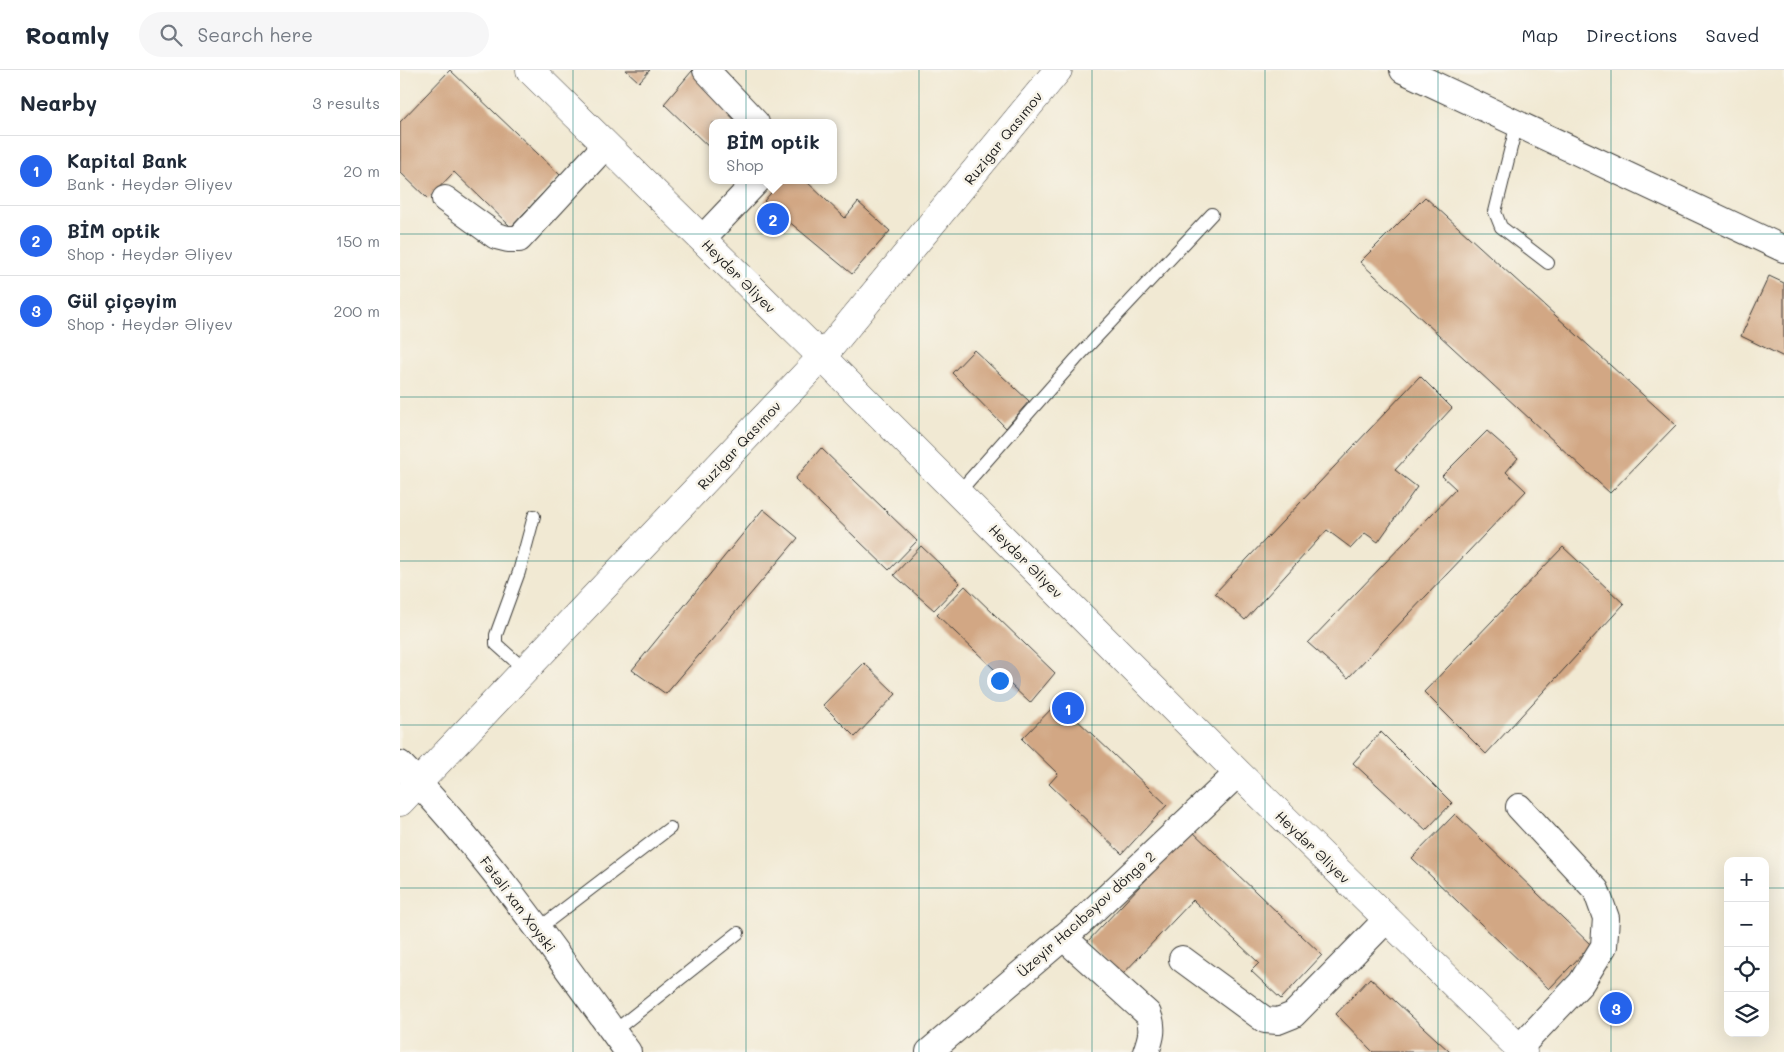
<!DOCTYPE html>
<meta charset="utf-8">
<style>
:root{--surface:#fff;--page:#f6f6f7;--text:#1f2937;--muted:#747a83;--line:#e0e1e3;--accent:#2563eb}
body{margin:0;font-family:Mali,sans-serif;background:var(--page);color:var(--text)}
.controls{position:absolute;right:15px;bottom:15px;display:grid;overflow:hidden;border-radius:10px;box-shadow:0 5px 20px #0002}
.controls button{width:45px;height:45px;display:grid;place-items:center;padding:0;border:0;border-bottom:1px solid var(--line);background:var(--surface);color:var(--text);font:25px sans-serif}
.you{position:absolute;left:599px;top:610px;width:18px;height:18px;margin:-12px;border:4px solid #fff;border-radius:50%;background:#1a73e8;box-shadow:0 0 0 8px #1a73e833}
.badge{display:grid;place-items:center;width:32px;height:32px;border-radius:50%;background:var(--accent);color:#fff;font-size:16px;font-weight:700}
.pin{position:absolute;translate:-50% -50%;border:2px solid #fff;box-shadow:0 1px 5px #0006}
.popup{position:absolute;left:309px;top:49px;width:128px;height:65px;box-sizing:border-box;display:grid;place-content:center;border-radius:10px;background:var(--surface);filter:drop-shadow(0 1px 4px #0005);font-size:16px;white-space:nowrap;color:var(--muted)}
.popup b{font-size:19px;color:var(--text)}
.popup::after{content:'';position:absolute;left:50%;top:100%;margin-left:-10px;border:10px solid transparent;border-top-color:var(--surface)}
.list{margin:0;padding:0;list-style:none}
h2{display:flex;justify-content:space-between;align-items:center;height:65px;margin:0;padding:0 20px;font-size:21px}
h2 small{font-size:16px;font-weight:400;color:var(--muted)}
.list li{display:grid;grid-template-columns:32px 1fr auto;gap:15px;align-items:center;box-sizing:border-box;height:70px;padding:0 20px;border-top:1px solid var(--line)}
.list b{display:block;font-size:19px;white-space:nowrap}
.list p{margin:0;font-size:16px;white-space:nowrap;color:var(--muted)}
.list em{font-size:16px;font-style:normal;color:var(--muted)}
.icon{flex:none;width:28px;height:28px;fill:none;stroke:currentColor;stroke-width:2;stroke-linecap:round;stroke-linejoin:round}
.map{position:relative;flex:none;width:1384px;height:982px;overflow:hidden}
header{display:flex;align-items:center;gap:30px;box-sizing:border-box;height:70px;padding:0 25px;background:var(--surface);border-bottom:1px solid var(--line)}
header strong{font-size:24px}
nav{display:flex;gap:28px;margin-inline-start:auto;font-size:18px}
.search{width:350px;height:45px;background:var(--page);display:flex;align-items:center;gap:12px;box-sizing:border-box;padding:0 18px;border-radius:28px;color:var(--muted);font-size:19px}
main{display:flex}
aside{flex:1;background:var(--surface)}
.map>svg:first-child{display:block}
.building{fill:#d2a784}
.lines{fill:none;stroke-linecap:round;stroke-linejoin:round}
.service-casing{stroke:#3c3b37;stroke-width:14}
.minor-casing{stroke:#3c3b37;stroke-width:28}
.tertiary-casing{stroke:#3c3b37;stroke-width:29}
.primary-casing{stroke:#3c3b37;stroke-width:29}
.service{stroke:#fff;stroke-width:12}
.minor{stroke:#fff;stroke-width:26}
.tertiary{stroke:#fff;stroke-width:28}
.primary{stroke:#fff;stroke-width:28}
.grid{fill:none;stroke:#0f766e;stroke-width:1;stroke-opacity:0.55}
.labels{text-anchor:middle;dominant-baseline:central;stroke-width:5;stroke-linejoin:round;paint-order:stroke}
.street-label{font-size:14px;fill:#1c1c1c;stroke:#f7f3e8}
</style>
<header>
<strong>Roamly</strong>
<div class="search"><svg class="icon" aria-label="search" viewBox="0 0 24 24"><circle cx="10" cy="10" r="6"/><path d="M15 15l6 6"/></svg>Search here</div>
<nav><a>Map</a><a>Directions</a><a>Saved</a></nav>
</header>
<main>
<aside>
<h2>Nearby<small>3 results</small></h2>
<ul class="list">
<li><span class="badge">1</span><div><b>Kapital Bank</b><p>Bank · Heydər Əliyev</p></div><em>20 m</em></li>
<li><span class="badge">2</span><div><b>BİM optik</b><p>Shop · Heydər Əliyev</p></div><em>150 m</em></li>
<li><span class="badge">3</span><div><b>Gül çiçəyim</b><p>Shop · Heydər Əliyev</p></div><em>200 m</em></li>
</ul>
</aside>
<div class="map">
<svg width="1384" height="982" viewBox="0 0 1384 982">
<rect width="100%" height="100%" fill="#f7f3e8"/>
<filter id="ink" filterUnits="userSpaceOnUse"><feTurbulence type="fractalNoise" baseFrequency=".02" numOctaves="2"/><feDisplacementMap in="SourceGraphic" scale="10" xChannelSelector="R" yChannelSelector="G"/><feConvolveMatrix kernelMatrix="1 2 1 2 8 2 1 2 1" color-interpolation-filters="sRGB"/></filter>
<filter id="wash" filterUnits="userSpaceOnUse"><feTurbulence type="fractalNoise" baseFrequency=".0096" numOctaves="4" result="noise"/><feDisplacementMap in="SourceGraphic" scale="20" xChannelSelector="R" yChannelSelector="G"/><feGaussianBlur stdDeviation="1.12" result="paint"/><feColorMatrix in="noise" values="0 0 0 0 0 0 0 0 0 0 0 0 0 0 0 0 0 1.4 0 .05"/><feComposite in="paint" operator="in"/></filter>
<g filter="url(#wash)">
<rect width="100%" height="100%" fill="#f1e9d3"/>
<g id="blocks">
<path class="building" d="M50,0L160,105L111,157L54,102L28,129L0,102V52Z
M226,0H250L239,12Z
M292,1L344,53H313V81L264,34Z
M382,110H405L445,148L458,132L490,161L452,204L364,131Z
M1025,127L1276,355L1210,423L960,192Z
M1369,206L1384,213V287L1341,266Z
M574,280L629,331L606,358L552,303Z
M1020,306L1052,338L995,400L1017,417L978,472L965,463L951,478L927,460L845,550L815,523Z
M1087,361L1118,388L1106,402L1126,421L948,608L908,573L1056,419L1042,406Z
M421,378L517,471L489,500L395,409Z
M363,439L398,468L266,624L232,600Z
M521,476L560,513L534,540L494,505Z
M1163,477L1224,534L1086,684L1024,622Z
M565,516L655,603L630,633L537,545Z
M464,593L496,624L455,667L423,635Z
M658,632L767,735L722,784L649,714L658,704L622,669Z
M981,662L1052,733L1026,760L953,693Z
M1055,744L1191,875L1149,919L1012,788Z
M792,761L922,885L881,929L851,901L859,893L793,830L722,905L687,872Z
M970,908L1050,982H973L936,944Z"/>
</g>
</g>
<g filter="url(#ink)">
<use href="#blocks" fill-opacity="0" stroke="#3c3b37" stroke-width="1"/>
<g class="lines">
<g class="service-casing">
<path id="service" d="M1117,53L1095,142L1101,157L1148,193
M558,423L676,289L812,144
M125,600L96,574V565L119,502L134,446
M138,859L270,758
M213,962L338,863"/>
</g>
<g class="minor-casing">
<path id="minor" d="M306,0L356,53
M1003,0L1384,179
M45,129L96,166L108,169H119L206,75
M302,169L358,110
M0,694C86,782 156,883 228,982
M663,867L748,944C754,958 751,968 746,982
M782,889L865,950L878,951L893,945L987,849
M1119,978L1181,913L1204,876L1206,848L1196,820L1119,737
M529,982L680,853L838,703"/>
</g>
<g class="tertiary-casing">
<path id="tertiary" d="M0,732L422,287L658,0"/>
</g>
<g class="primary-casing">
<path id="primary" d="M130,0L422,287L838,703L1123,982"/>
</g>
<use href="#service" class="service"/>
<use href="#minor" class="minor"/>
<use href="#tertiary" class="tertiary"/>
<use href="#primary" class="primary"/>
</g>
</g>
<path class="grid" d="M173,0V982M346,0V982M519,0V982M692,0V982M865,0V982M1038,0V982M1211,0V982M0,164H1384M0,327H1384M0,491H1384M0,655H1384M0,818H1328M1365,818H1384"/>
<g class="labels">
<g class="street-label">
<text transform="translate(603 68) rotate(-51)">Ruzigar Qasımov</text>
<text transform="translate(339 206) rotate(45)">Heydər Əliyev</text>
<text transform="translate(339 375) rotate(-47)">Ruzigar Qasımov</text>
<text transform="translate(626 491) rotate(45)">Heydər Əliyev</text>
<text transform="translate(913 777) rotate(44)">Heydər Əliyev</text>
<text transform="translate(118 834) rotate(53)">Fətəli xan Xoyski</text>
<text transform="translate(686 844) rotate(-42)">Üzeyir Hacıbəyov döngə 2</text>
</g>
</g>
</svg>
<div class="controls">
<button>+</button>
<button>−</button>
<button><svg class="icon" aria-label="locate" viewBox="0 0 24 24"><circle cx="12" cy="12" r="6"/><path d="M12 2v4M12 18v4M2 12h4M18 12h4"/></svg></button>
<button><svg class="icon" aria-label="layers" viewBox="0 0 24 24"><path d="M12 4l9 5-9 5-9-5zM3 14l9 5 9-5"/></svg></button>
</div>
<div class="you"></div>
<div class="pin badge" style="left:668px;top:638px">1</div>
<div class="pin badge" style="left:373px;top:149px">2</div>
<div class="popup"><b>BİM optik</b>Shop</div>
<div class="pin badge" style="left:1216px;top:938px">3</div>
</div>
</main>
